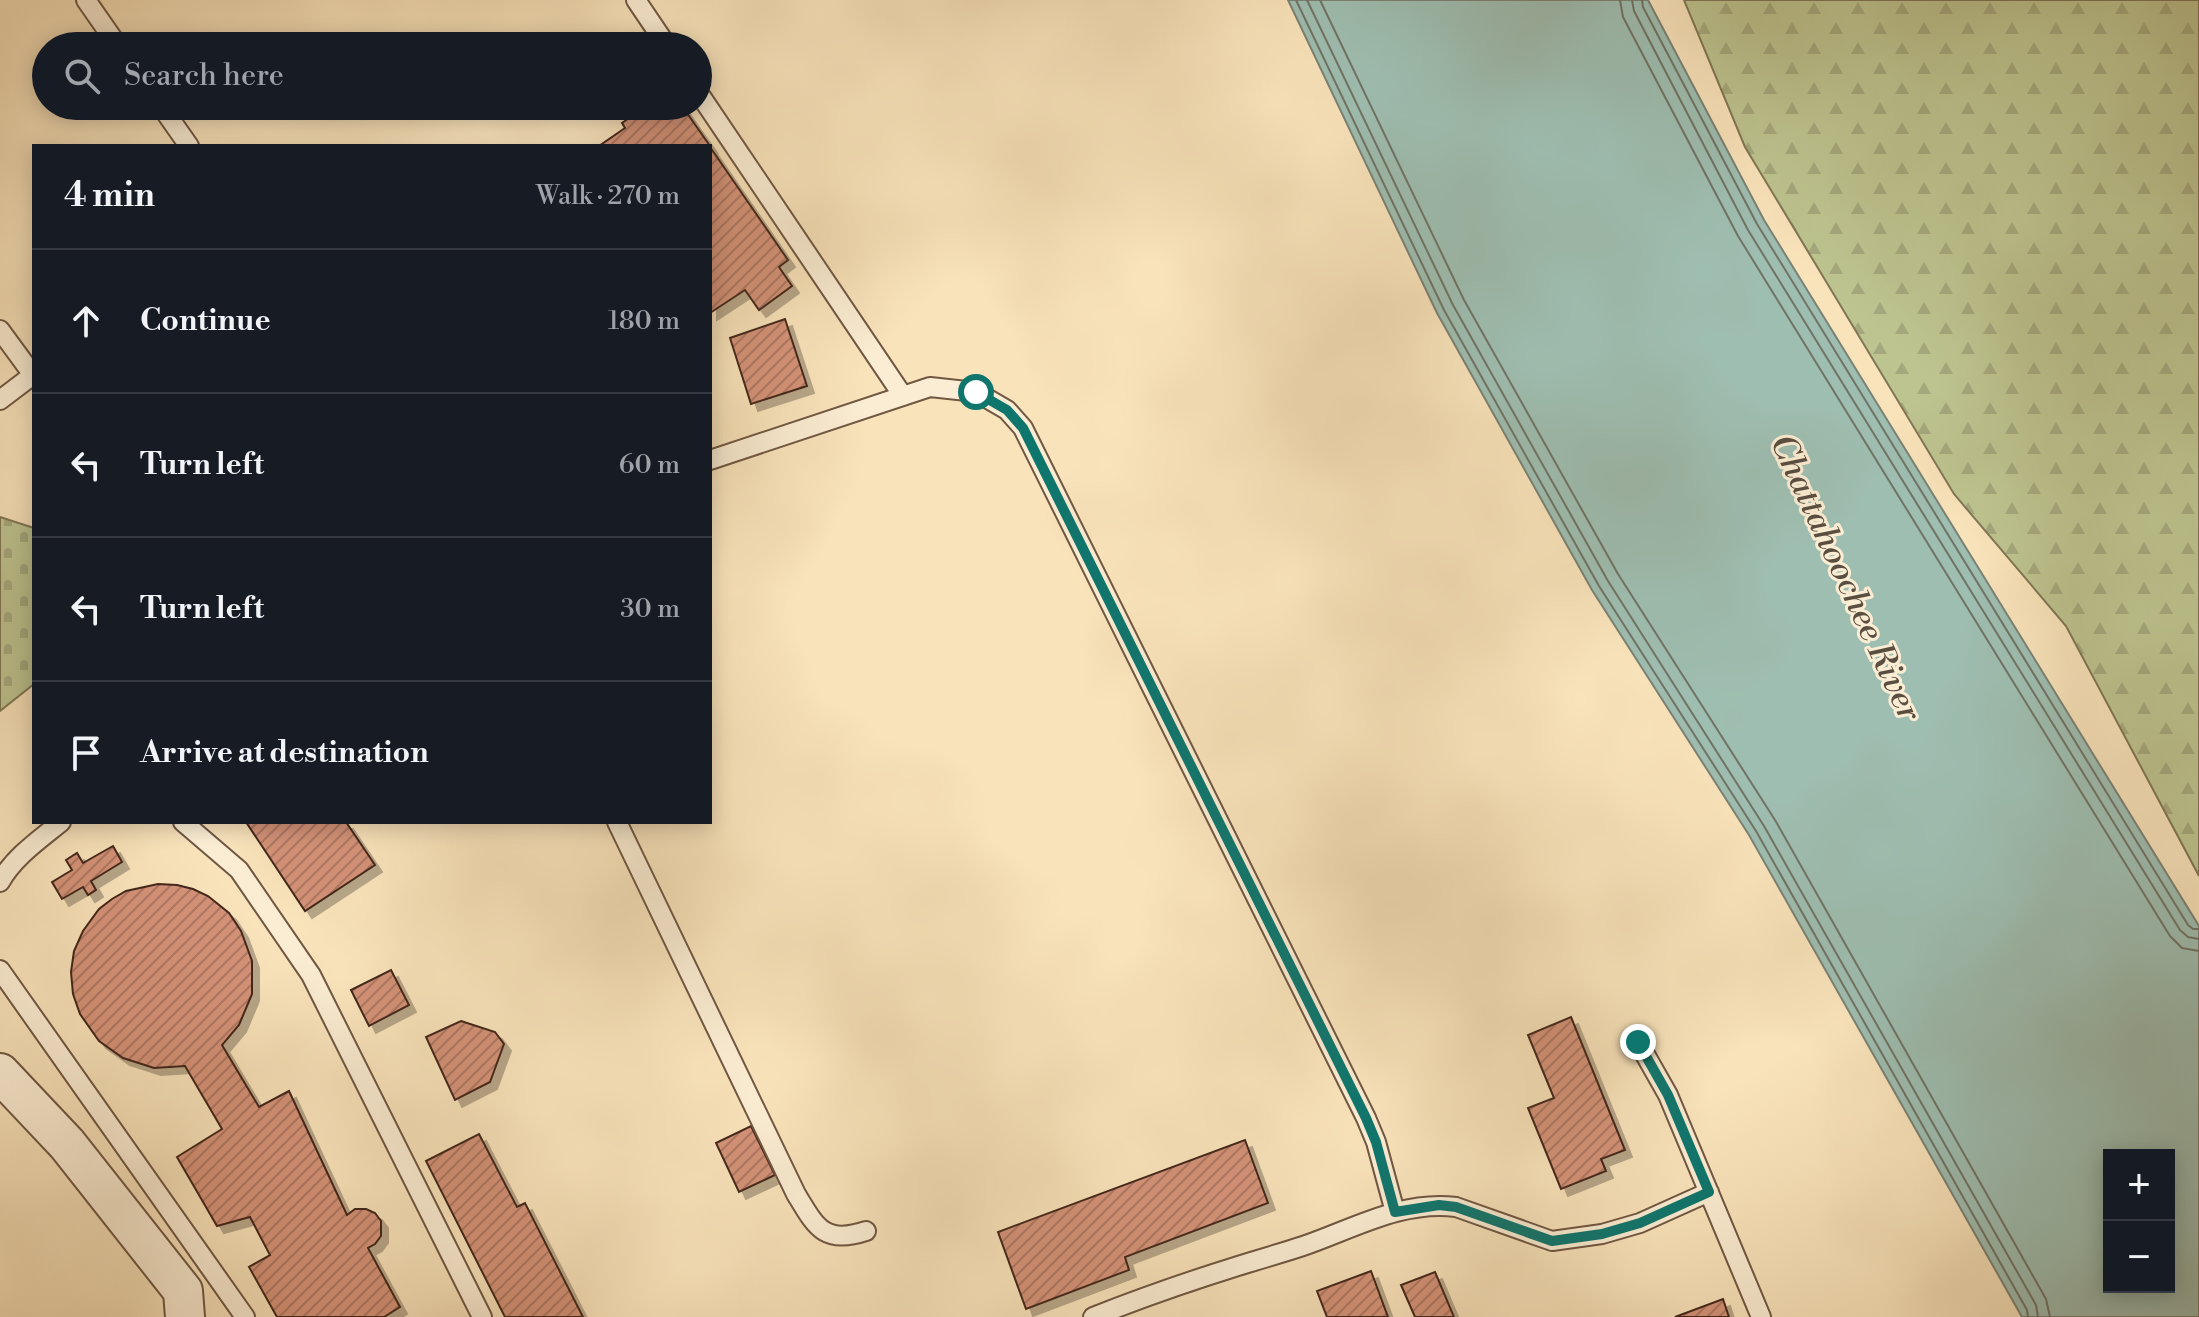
<!DOCTYPE html>
<meta charset="utf-8">
<style>
:root{--surface:#171b24;--page:#20242c;--text:#f1f3f6;--muted:#9ea1a6;--line:#363941}
body{margin:0;font-family:"Libre Bodoni",serif;background:var(--page);color:var(--text)}
.controls{position:absolute;right:24px;bottom:24px;display:grid;overflow:hidden;border-radius:0px;box-shadow:0 4px 20px #0003}
.controls button{width:72px;height:72px;display:grid;place-items:center;padding:0;border:0;border-bottom:2px solid var(--line);background:var(--surface);color:var(--text);font:40px sans-serif}
.stop{position:absolute;width:24px;height:24px;margin:-18px;border:6px solid #0f766e;border-radius:50%;background:#fff}
.stop.end{background:#0f766e;border-color:#fff;box-shadow:0 2px 8px #0008}
.list{margin:0;padding:0;list-style:none}
h2{display:flex;justify-content:space-between;align-items:center;height:104px;margin:0;padding:0 32px;font-size:34px}
h2 small{font-size:26px;font-weight:400;color:var(--muted)}
.list li{display:grid;grid-template-columns:52px 1fr auto;gap:24px;align-items:center;box-sizing:border-box;height:144px;padding:0 32px;border-top:2px solid var(--line)}
.list b{display:block;font-size:30px;white-space:nowrap}
.list em{font-size:26px;font-style:normal;color:var(--muted)}
.icon{flex:none;width:44px;height:44px;fill:none;stroke:currentColor;stroke-width:2;stroke-linecap:round;stroke-linejoin:round}
.map{position:relative;flex:none;width:2199px;height:1317px;overflow:hidden}
.search{position:absolute;background:var(--surface);box-shadow:0 4px 20px #0003;left:32px;top:32px;width:680px;height:88px;display:flex;align-items:center;gap:20px;box-sizing:border-box;padding:0 28px;border-radius:44px;color:var(--muted);font-size:30px}
.panel{position:absolute;background:var(--surface);box-shadow:0 4px 20px #0003;left:32px;top:144px;width:680px;height:680px;border-radius:0px}
.map>svg:first-child{display:block}
.forest{fill:url(#forest-firs);stroke:#807655;stroke-width:2}
.cemetery{fill:url(#cemetery-stones);stroke:#807655;stroke-width:2}
.water{fill:#9ebeb1;stroke:#7a8275;stroke-width:2;fill-rule:evenodd}
.lines{fill:none;stroke-linecap:round;stroke-linejoin:round}
.shore{stroke:#707366;stroke-width:2}
.building{fill:url(#building-hatch);stroke:#43281a;stroke-width:2;filter:url(#shadow)}
.lane-casing{stroke:#705742;stroke-width:22}
.street-casing{stroke:#705742;stroke-width:42}
.lane{stroke:#fbedd3;stroke-width:18}
.street{stroke:#fbedd3;stroke-width:38}
.route{stroke:#0f766e;stroke-width:10}
.labels{text-anchor:middle;dominant-baseline:central;stroke-width:6;stroke-linejoin:round;paint-order:stroke}
.water-label{font-size:34px;font-style:italic;fill:#5a4e40;stroke:#fbedd3}
</style>
<div class="map">
<svg width="2199" height="1317" viewBox="0 0 2199 1317">
<defs>
<pattern id="forest-firs" width="22" height="20" patternUnits="userSpaceOnUse" patternTransform="scale(2)"><rect width="22" height="20" fill="#bdc490"/><path d="M5 1l3.5 6h-7zM16 11l3.5 6h-7z" fill="#a4a87c"/></pattern>
<pattern id="cemetery-stones" width="16" height="16" patternUnits="userSpaceOnUse" patternTransform="scale(2)"><rect width="16" height="16" fill="#bdc490"/><path d="M2 7V4a2 2 0 0 1 4 0v3zM10 15v-3a2 2 0 0 1 4 0v3z" fill="#a4a87c"/></pattern>
<pattern id="building-hatch" width="6" height="6" patternUnits="userSpaceOnUse" patternTransform="scale(2)"><rect width="6" height="6" fill="#d49278"/><path d="M-1 1l2-2M0 6l6-6M5 7l2-2" fill="none" stroke="#ae7762"/></pattern>
<filter id="shadow"><feDropShadow dx="7" dy="7" stdDeviation="0" flood-color="#0004"/></filter>
</defs>
<rect width="100%" height="100%" fill="#f9e3bb"/>
<filter id="stains"><feTurbulence type="fractalNoise" baseFrequency=".0025" numOctaves="4"/><feColorMatrix values="0 0 0 0 .2 0 0 0 0 .09 0 0 0 0 .02 0 0 0 .5 -.17"/></filter>
<radialGradient id="worn" r=".72"><stop offset=".6" stop-color="#630" stop-opacity="0"/><stop offset="1" stop-color="#630" stop-opacity=".3"/></radialGradient>
<path class="forest" d="M1684,0H2199V876L2066,626L1954,494L1745,147Z"/>
<path class="cemetery" d="M0,517L34,528V684L0,711Z"/>
<path class="water" d="M1288,0H1648L1764,220L2199,926V1317H2022L1749,835L1592,590L1437,313ZM2109,1155H2169V1287H2109Z"/>
<g class="lines">
<path class="shore" d="M1296,0L1444,310L1599,586L1756,831L2027,1310L2028,1317
M1307,0L1453,305L1608,581L1764,826L2036,1305L2038,1317
M1320,0L1464,300L1618,574L1775,820L2046,1299L2050,1317
M1620,0L1623,17L1738,236L2170,936L2182,948L2199,951
M1632,0L1634,11L1748,230L2180,930L2188,937L2199,939
M1642,0L1643,7L1757,224L2188,925L2193,929H2199"/>
</g>
<path class="building" d="M658,106H682L710,146H599L625,128L622,123L642,109L646,115Z
M710,147L788,260L779,267L792,286L759,310L745,290L710,313Z
M785,319L807,386L751,404L730,338Z
M246,822H346L375,865L305,911Z
M113,846L122,862L91,881L96,890L88,895L83,887L62,899L52,882L72,870L66,860L77,853L83,863Z
M158,884L177,885L193,889L208,896L229,913L241,931L252,961V994L239,1025L222,1045L259,1107L289,1091L347,1215L355,1209H366L375,1213L381,1221V1236L375,1244L368,1248L400,1307L384,1317H277L249,1267L270,1255L250,1217L217,1226L177,1157L222,1129L185,1066L154,1068L123,1058L99,1041L80,1014L73,994L71,972L74,951L83,931L99,909L112,899L126,891Z
M391,970L409,1005L369,1026L351,990Z
M1571,1017L1625,1150L1601,1159L1606,1171L1561,1189L1528,1108L1554,1098L1528,1035Z
M461,1021L495,1032L504,1044L490,1082L455,1100L426,1037Z
M751,1126L775,1175L739,1192L716,1143Z
M479,1134L517,1207L525,1203L583,1317H505L426,1161Z
M1245,1140L1268,1203L1125,1257L1129,1270L1026,1309L998,1232Z
M1371,1271L1388,1317H1327L1317,1291Z
M1435,1272L1454,1317H1415L1401,1285Z
M1723,1299L1729,1317H1675Z"/>
<g class="lines">
<g class="lane-casing">
<path id="lane" d="M86,0L118,46
M636,0L667,46
M698,92L903,396
M161,106L189,146
M0,330L33,375L0,400
M710,460L930,387L976,392L1007,410L1023,428L1366,1118L1376,1142L1395,1212
M183,822L239,870L311,975L482,1317
M617,822L796,1194C816,1227 824,1245 866,1231
M0,882C14,857 39,840 61,822
M0,970L245,1317
M1638,1042L1668,1095L1761,1317
M1093,1317C1141,1298 1190,1281 1238,1266C1260,1259 1282,1253 1303,1246C1353,1229 1402,1200 1456,1207L1552,1241L1602,1234L1640,1223L1709,1192"/>
</g>
<g class="street-casing">
<path id="street" d="M0,1073L67,1144L183,1291L185,1317"/>
</g>
<use href="#lane" class="lane"/>
<use href="#street" class="street"/>
</g>
<g class="lines">
<path class="route" d="M976,392L1007,410L1023,428L1366,1118L1376,1142L1395,1212L1439,1205L1456,1207L1552,1241L1602,1234L1640,1223L1709,1192L1668,1095L1638,1042"/>
</g>
<g class="labels">
<g class="water-label">
<text transform="translate(1845 578) rotate(65)">Chattahoochee River</text>
</g>
</g>
<rect width="100%" height="100%" filter="url(#stains)"/>
<rect width="100%" height="100%" fill="url(#worn)"/>
</svg>
<div class="controls">
<button>+</button>
<button>−</button>
</div>
<div class="stop" style="left:976px;top:392px"></div>
<div class="stop end" style="left:1638px;top:1042px"></div>
<div class="search"><svg class="icon" aria-label="search" viewBox="0 0 24 24"><circle cx="10" cy="10" r="6"/><path d="M15 15l6 6"/></svg>Search here</div>
<section class="panel">
<h2>4 min<small>Walk · 270 m</small></h2>
<ul class="list">
<li><svg class="icon" aria-label="ahead" viewBox="0 0 24 24"><path d="M12 20V5M6 11l6-6 6 6"/></svg><div><b>Continue</b></div><em>180 m</em></li>
<li><svg class="icon" aria-label="left" viewBox="0 0 24 24"><path d="M17 20v-9H6M10 6l-5 5 5 5"/></svg><div><b>Turn left</b></div><em>60 m</em></li>
<li><svg class="icon" aria-label="left" viewBox="0 0 24 24"><path d="M17 20v-9H6M10 6l-5 5 5 5"/></svg><div><b>Turn left</b></div><em>30 m</em></li>
<li><svg class="icon" aria-label="arrive" viewBox="0 0 24 24"><path d="M6 21V4h12l-3 4 3 4H6"/></svg><div><b>Arrive at destination</b></div></li>
</ul>
</section>
</div>
